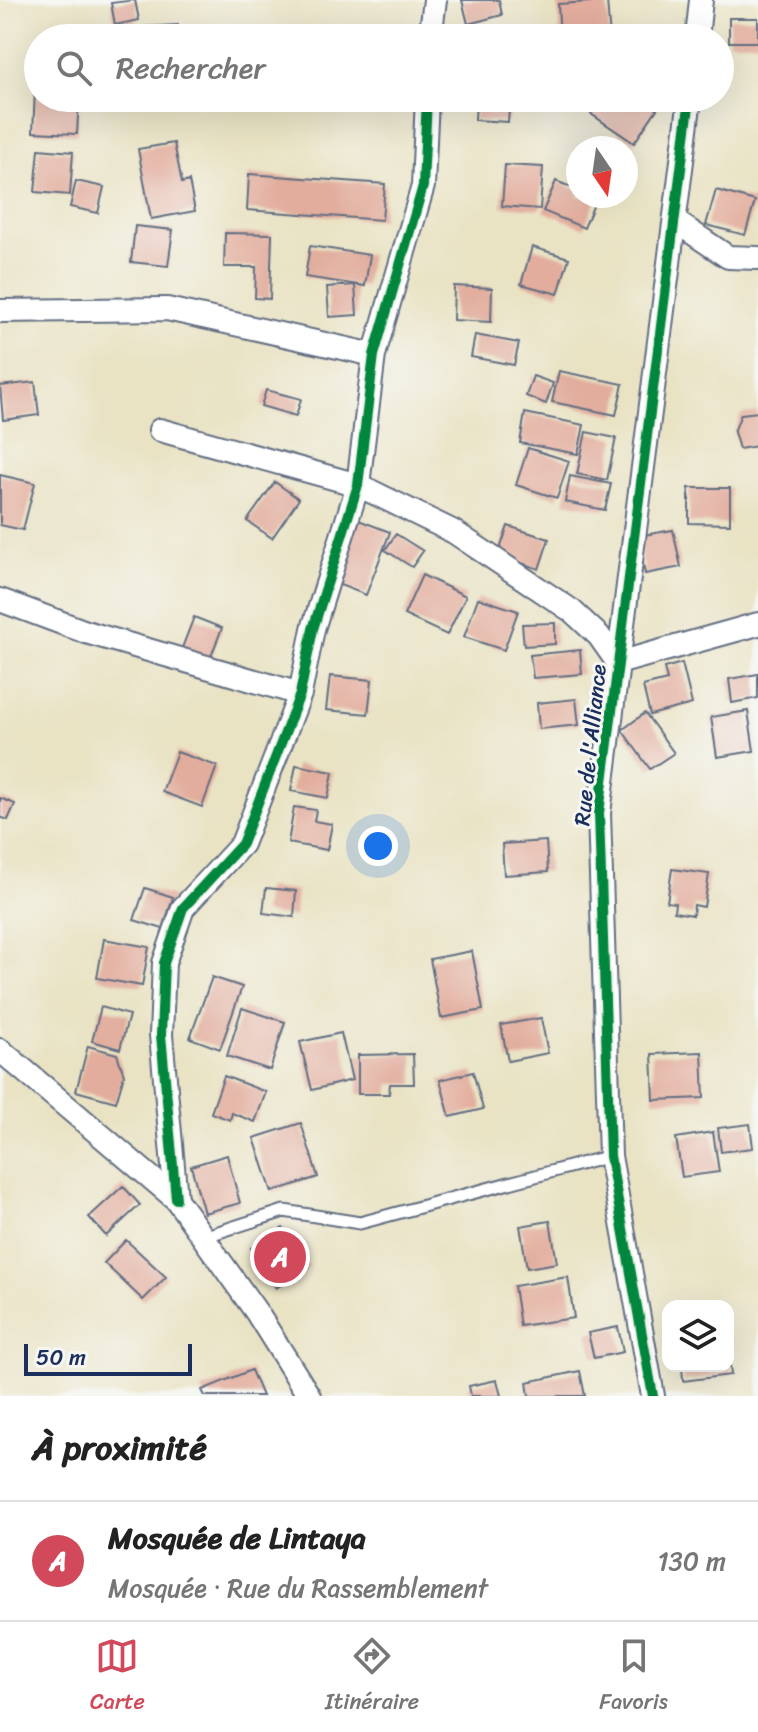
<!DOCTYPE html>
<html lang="fr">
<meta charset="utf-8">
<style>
:root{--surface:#fff;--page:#f6f6f6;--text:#222;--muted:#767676;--line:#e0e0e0;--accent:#d1495b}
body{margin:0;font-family:Sriracha,sans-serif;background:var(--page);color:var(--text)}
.controls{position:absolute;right:24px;bottom:24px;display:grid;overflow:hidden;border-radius:16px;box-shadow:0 8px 32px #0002}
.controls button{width:72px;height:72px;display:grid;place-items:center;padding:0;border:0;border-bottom:2px solid var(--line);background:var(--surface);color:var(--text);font:40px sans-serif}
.compass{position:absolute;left:566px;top:136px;width:72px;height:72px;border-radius:50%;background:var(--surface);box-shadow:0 8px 32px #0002;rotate:167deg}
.scale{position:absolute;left:24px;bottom:20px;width:168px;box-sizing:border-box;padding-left:8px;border:4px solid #1b2f5e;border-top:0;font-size:22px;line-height:28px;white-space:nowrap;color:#1b2f5e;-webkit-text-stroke:6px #f6f6f2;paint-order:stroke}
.you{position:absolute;left:378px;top:846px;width:28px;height:28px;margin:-20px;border:6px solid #fff;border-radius:50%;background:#1a73e8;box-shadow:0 0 0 12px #1a73e833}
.badge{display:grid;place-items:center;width:52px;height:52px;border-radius:50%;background:var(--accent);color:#fff;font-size:26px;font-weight:700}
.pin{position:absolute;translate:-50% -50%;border:4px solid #fff;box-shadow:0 2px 8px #0006}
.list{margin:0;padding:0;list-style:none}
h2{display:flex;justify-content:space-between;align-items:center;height:104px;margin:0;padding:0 32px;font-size:34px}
h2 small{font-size:26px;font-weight:400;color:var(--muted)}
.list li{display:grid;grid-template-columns:52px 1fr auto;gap:24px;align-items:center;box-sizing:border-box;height:120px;padding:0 32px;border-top:2px solid var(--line)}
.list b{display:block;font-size:30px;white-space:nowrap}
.list p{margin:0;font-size:26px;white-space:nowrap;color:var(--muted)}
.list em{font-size:26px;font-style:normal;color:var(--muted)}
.icon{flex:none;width:44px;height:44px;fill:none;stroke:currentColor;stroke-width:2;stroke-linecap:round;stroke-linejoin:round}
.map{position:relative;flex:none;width:758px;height:1396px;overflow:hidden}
.search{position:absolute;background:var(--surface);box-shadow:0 8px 32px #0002;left:24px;right:24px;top:24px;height:88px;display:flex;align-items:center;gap:20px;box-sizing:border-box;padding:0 28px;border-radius:44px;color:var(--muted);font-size:30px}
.sheet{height:224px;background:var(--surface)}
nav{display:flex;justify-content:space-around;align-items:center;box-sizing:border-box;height:112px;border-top:2px solid var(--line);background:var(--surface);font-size:22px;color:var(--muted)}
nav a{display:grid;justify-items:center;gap:4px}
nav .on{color:var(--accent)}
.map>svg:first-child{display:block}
.building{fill:#e2ad9d}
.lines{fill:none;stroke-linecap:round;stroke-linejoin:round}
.lane-casing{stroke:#636e82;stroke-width:15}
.street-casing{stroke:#636e82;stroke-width:26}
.lane{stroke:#fff;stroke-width:11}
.street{stroke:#fff;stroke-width:22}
.cycleway-casing{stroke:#f6f6f2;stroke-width:15}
.cycleway{stroke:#00873e;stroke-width:10}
.labels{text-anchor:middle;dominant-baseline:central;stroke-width:6;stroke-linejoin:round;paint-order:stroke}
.street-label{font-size:22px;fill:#1b2f5e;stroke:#f6f6f2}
</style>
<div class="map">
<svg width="758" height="1396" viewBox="0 0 758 1396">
<rect width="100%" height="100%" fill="#f6f6f2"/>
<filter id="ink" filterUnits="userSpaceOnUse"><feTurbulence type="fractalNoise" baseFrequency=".0125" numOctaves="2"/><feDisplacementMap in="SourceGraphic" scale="16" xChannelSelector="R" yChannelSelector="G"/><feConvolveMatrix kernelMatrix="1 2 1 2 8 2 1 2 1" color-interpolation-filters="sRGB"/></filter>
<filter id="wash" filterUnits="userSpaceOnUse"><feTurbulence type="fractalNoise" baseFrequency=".006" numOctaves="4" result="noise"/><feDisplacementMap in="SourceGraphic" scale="32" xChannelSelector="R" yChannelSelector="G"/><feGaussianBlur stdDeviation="1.8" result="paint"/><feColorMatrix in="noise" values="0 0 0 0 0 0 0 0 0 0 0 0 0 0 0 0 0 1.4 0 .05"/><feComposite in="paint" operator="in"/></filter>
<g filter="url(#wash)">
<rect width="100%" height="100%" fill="#e9e3c4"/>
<g id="blocks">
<path class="building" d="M135,0L139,20L115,25L111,3Z
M462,0H499L502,15L468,24Z
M607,1L610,38H560L558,4Z
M729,18H758V42H729Z
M178,25L179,38H124L123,28Z
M35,90H38V98H79L77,134L33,132Z
M476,98H510L508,122L475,120Z
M602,98H641L657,109L634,143L591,114Z
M174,143L182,183L189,181L195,211L151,219L138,149Z
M39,149L73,152L70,195L35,192Z
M505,165L543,167L540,209L502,206Z
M249,174L385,184L382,220L247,210Z
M76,181L104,187L98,213L70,207Z
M556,181L578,190V196L597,197L584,228L543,211Z
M716,190L755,201L745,235L706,225Z
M135,226L173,230L168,266L131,262Z
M225,233L272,234L270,299L255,298L256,267H224Z
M310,246L370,255L365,286L305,277Z
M532,247L569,258L558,294L521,284Z
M355,285L357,315L329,317L327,287Z
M454,286L492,288L491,322L453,320Z
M475,335L519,343L514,365L471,357Z
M559,371L623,384L616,415L552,402Z
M533,376L553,383L546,404L526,396Z
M35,382L39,415L3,420L0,386Z
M266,390L301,399L296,416L261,406Z
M758,412V446L739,449L734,432L741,414Z
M525,413L584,425L578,454L520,443Z
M586,432L616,438L607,480L577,474Z
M528,448L569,461L557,498L516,485Z
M0,475L35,483L23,530L0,525Z
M570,476L611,484L605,510L565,502Z
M275,482L299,499L272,538L247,521Z
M689,488H730V524L689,523Z
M356,519L390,532L366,595L332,582Z
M508,526L549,539L539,569L498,555Z
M673,530L681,567L645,574L638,536Z
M396,534L423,551L412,567L385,550Z
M422,575L466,596L447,635L404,615Z
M478,598L518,611L504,650L464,637Z
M194,617L222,628L210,659L182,648Z
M555,623V644L524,646L522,624Z
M580,650L582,674L533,678L530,655Z
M682,663L692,704L650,715L643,686L667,680L664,668Z
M758,674V698L732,703L729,679Z
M330,676L372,680L368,714L326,710Z
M576,699L579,725L539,729L537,703Z
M748,711L754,751L717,757L711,717Z
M645,713L674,753L650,769L622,730Z
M177,752L217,766L202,807L162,792Z
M296,765L333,772L328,798L291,791Z
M0,798L15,804L8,820L0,817Z
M294,807L316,810L314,821L332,824L327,850L288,843Z
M546,841L548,872L504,875L502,844Z
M672,869L709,874L704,907L694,905L693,915L674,912L675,903L667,902Z
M145,888L173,897L163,929L134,920Z
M266,888L296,891L294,917L263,913Z
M104,939L149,947L142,986L97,978Z
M472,951L483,1010L441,1018L430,959Z
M212,977L242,987L220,1049L190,1038Z
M101,1007L129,1015L120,1049L92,1041Z
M242,1008L285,1022L270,1070L227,1056Z
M541,1018L548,1053L508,1061L501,1025Z
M341,1033L352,1080L312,1090L300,1042Z
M88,1046L117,1054L124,1075L116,1102L76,1091Z
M702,1052L704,1098L654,1100L652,1054Z
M413,1054L414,1084H390L389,1094H358V1055Z
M473,1072L483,1109L450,1117L440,1080Z
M224,1076L266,1092L255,1122L232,1113L230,1120L211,1113Z
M301,1123L318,1177L272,1192L254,1138Z
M750,1124L753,1148L721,1152L718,1128Z
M713,1132L719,1172L682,1177L676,1138Z
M227,1155L240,1203L204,1213L191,1166Z
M123,1186L140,1205L106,1236L89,1217Z
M550,1221L557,1263L527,1268L520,1226Z
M283,1228L309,1267L276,1288L251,1248Z
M126,1240L166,1277L143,1300L104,1263Z
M568,1277L574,1318L520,1326L514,1286Z
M618,1327L623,1352L594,1358L588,1333Z
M682,1366H730L731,1375L683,1381Z
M251,1370L262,1396H205L202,1390Z
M580,1371L585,1396H529L527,1382Z
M497,1380L501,1396H471L469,1386Z"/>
</g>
</g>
<g filter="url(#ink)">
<use href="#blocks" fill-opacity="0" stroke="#636e82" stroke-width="2"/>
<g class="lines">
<g class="lane-casing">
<path id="lane" d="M203,1237L284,1211L360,1223L610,1156"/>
</g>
<g class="street-casing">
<path id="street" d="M430,38L435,0
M697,38L701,0
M675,221L728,257L758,258
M0,311L167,309L374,355
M160,430L358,485L454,532L572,611L599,636L618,663L758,624
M0,600L86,632L300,694
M0,1050L176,1199L257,1313L309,1396
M176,1199L161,1035L164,963L183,908L242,844L300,694L313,629L358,485L374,355L423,186L427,98
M653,1396L610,1156L599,813L690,98"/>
</g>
<use href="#lane" class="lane"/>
<use href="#street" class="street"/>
<g class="cycleway-casing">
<path id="cycleway" d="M176,1199L161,1035L164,963L183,908L242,844L300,694L313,629L358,485L374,355L423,186L427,98
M653,1396L610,1156L599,813L690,98"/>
</g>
<use href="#cycleway" class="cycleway"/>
</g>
</g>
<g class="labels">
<g class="street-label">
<text transform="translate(590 745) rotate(-84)">Rue de l'Alliance</text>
</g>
</g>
</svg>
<div class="controls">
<button><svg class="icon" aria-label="layers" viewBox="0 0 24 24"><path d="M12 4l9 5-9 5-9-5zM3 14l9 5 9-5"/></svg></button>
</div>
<svg class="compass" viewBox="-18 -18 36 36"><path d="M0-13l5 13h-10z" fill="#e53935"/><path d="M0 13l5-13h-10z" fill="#767676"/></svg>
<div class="scale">50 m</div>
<div class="you"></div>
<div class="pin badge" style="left:280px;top:1257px">A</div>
<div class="search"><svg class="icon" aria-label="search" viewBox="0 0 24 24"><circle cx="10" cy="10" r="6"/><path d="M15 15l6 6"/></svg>Rechercher</div>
</div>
<section class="sheet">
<h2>À proximité<small></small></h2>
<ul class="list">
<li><span class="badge">A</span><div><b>Mosquée de Lintaya</b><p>Mosquée · Rue du Rassemblement</p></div><em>130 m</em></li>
</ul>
</section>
<nav>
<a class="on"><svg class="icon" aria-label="map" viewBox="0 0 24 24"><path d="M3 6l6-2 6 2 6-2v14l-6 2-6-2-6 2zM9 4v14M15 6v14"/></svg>Carte</a>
<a><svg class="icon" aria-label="directions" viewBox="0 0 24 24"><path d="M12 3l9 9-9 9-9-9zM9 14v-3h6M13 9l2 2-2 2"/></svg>Itinéraire</a>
<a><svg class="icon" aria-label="saved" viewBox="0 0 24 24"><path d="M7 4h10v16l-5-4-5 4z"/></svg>Favoris</a>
</nav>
